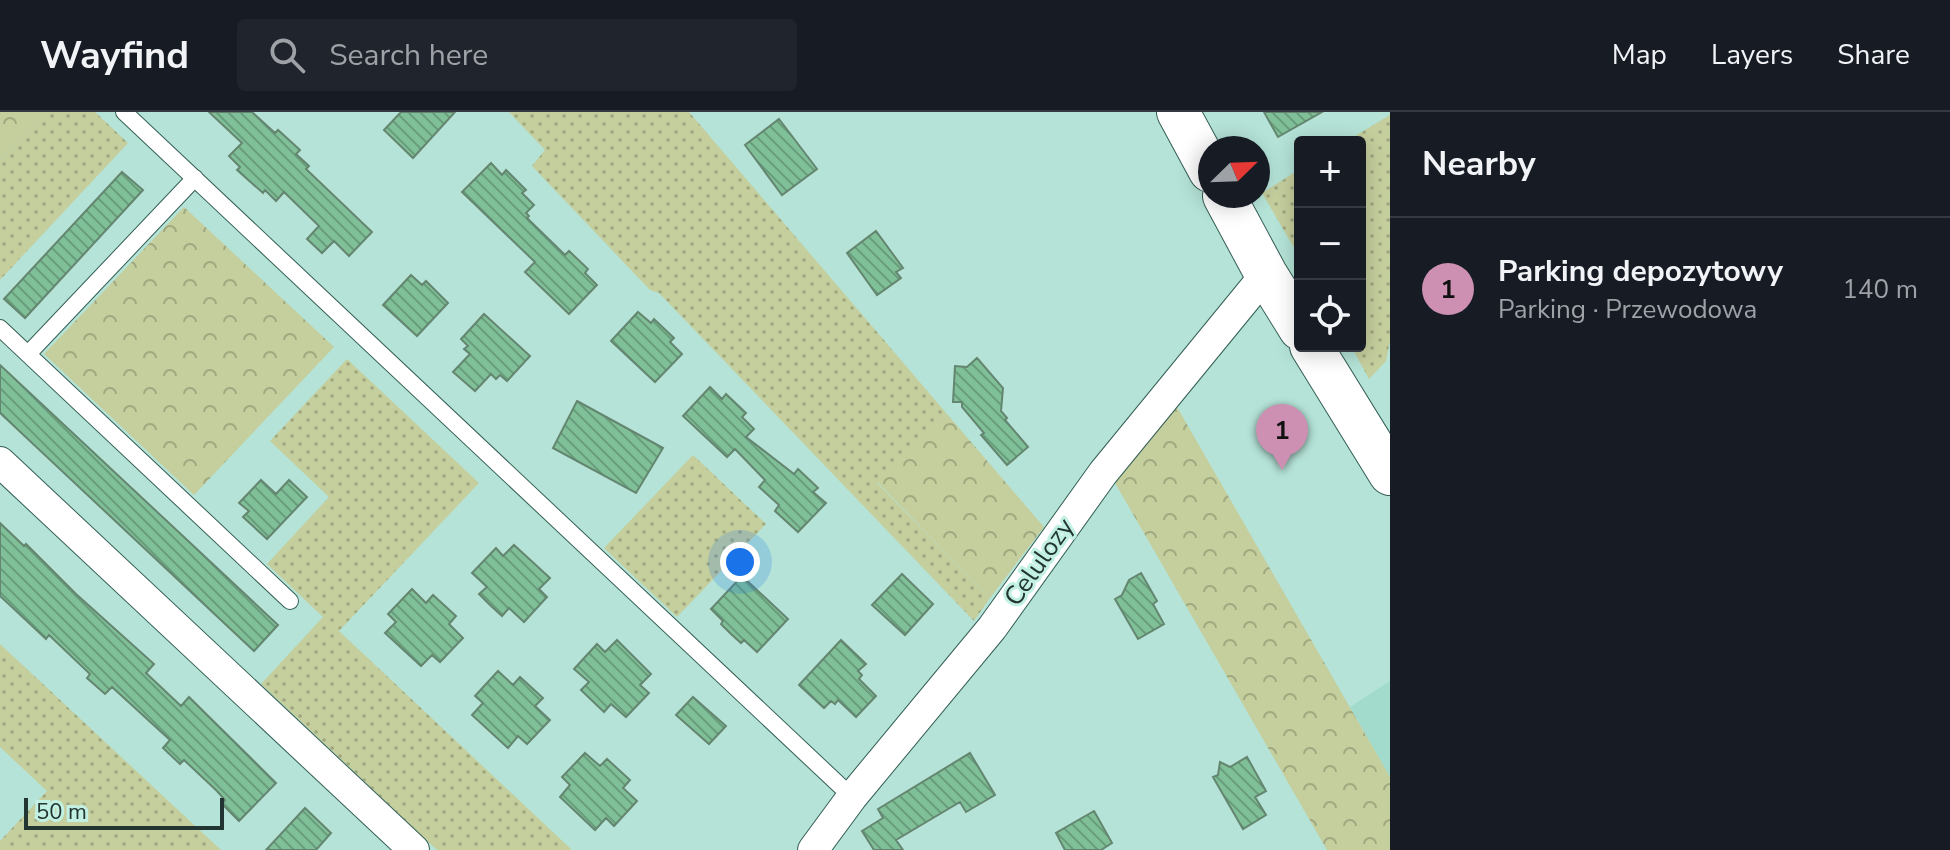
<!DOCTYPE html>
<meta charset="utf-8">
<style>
:root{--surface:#171b24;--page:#20242c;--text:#f1f3f6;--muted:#9ea1a6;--line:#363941;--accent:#cd90b2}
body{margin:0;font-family:"Nunito Sans",sans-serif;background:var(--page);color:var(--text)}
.controls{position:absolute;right:24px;top:24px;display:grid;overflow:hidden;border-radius:8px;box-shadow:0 4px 20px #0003}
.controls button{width:72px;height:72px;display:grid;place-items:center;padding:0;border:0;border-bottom:2px solid var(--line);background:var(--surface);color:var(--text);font:40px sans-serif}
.compass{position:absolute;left:1198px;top:24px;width:72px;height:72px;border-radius:50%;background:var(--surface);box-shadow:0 4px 20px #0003;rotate:67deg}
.scale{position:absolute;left:24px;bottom:20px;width:200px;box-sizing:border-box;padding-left:8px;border:4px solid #233530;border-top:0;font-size:22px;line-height:28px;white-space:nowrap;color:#233530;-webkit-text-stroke:6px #c2f1e4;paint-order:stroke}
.you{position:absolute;left:740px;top:450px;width:28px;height:28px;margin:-20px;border:6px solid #fff;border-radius:50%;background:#1a73e8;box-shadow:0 0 0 12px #1a73e833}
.badge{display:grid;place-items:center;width:52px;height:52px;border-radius:50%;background:var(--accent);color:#111;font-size:26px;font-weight:700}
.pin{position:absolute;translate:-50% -66px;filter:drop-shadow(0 2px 4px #0008)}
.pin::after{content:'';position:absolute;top:42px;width:28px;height:24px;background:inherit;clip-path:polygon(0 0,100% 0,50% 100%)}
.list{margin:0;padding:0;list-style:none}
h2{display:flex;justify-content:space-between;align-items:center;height:104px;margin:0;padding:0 32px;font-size:34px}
h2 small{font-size:26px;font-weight:400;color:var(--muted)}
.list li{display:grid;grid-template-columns:52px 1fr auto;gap:24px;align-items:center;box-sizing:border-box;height:144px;padding:0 32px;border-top:2px solid var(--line)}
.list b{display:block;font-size:30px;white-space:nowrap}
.list p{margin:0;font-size:26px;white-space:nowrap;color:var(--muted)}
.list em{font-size:26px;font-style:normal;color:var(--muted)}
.icon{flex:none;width:44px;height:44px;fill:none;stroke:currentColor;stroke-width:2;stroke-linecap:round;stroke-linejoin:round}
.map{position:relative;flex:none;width:1390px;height:738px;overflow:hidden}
header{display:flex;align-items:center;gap:48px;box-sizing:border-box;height:112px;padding:0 40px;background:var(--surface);border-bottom:2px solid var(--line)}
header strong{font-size:38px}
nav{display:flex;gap:44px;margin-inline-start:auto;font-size:28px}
.search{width:560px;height:72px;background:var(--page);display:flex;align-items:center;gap:20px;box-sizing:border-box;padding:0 28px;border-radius:8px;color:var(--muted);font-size:30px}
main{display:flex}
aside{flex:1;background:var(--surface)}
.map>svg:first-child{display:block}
.built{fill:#a2dacb}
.grass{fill:url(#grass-dots)}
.forest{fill:url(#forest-crowns)}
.building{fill:url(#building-back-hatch);stroke:#648670;stroke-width:2}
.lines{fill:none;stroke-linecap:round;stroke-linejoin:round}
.lane-casing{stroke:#335e54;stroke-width:18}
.street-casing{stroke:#335e54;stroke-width:32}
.secondary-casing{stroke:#335e54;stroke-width:44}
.lane{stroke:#fff;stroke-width:16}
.street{stroke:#fff;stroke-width:30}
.secondary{stroke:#fff;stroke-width:42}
.labels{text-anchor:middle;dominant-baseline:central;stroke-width:6;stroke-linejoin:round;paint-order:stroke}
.street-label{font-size:26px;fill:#233530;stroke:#c2f1e4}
</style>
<header>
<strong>Wayfind</strong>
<div class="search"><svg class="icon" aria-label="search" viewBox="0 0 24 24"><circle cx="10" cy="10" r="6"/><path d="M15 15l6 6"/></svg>Search here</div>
<nav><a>Map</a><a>Layers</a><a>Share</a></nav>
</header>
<main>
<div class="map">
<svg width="1390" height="738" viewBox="0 0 1390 738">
<defs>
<pattern id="grass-dots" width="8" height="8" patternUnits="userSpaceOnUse" patternTransform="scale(2)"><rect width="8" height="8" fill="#c5ce9d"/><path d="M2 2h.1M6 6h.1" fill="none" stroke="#a0a880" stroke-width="1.8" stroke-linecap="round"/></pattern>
<pattern id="forest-crowns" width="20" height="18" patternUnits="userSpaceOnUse" patternTransform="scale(2)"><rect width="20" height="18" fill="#c5ce9d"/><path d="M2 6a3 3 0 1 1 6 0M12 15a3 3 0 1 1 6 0" fill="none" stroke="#a0a880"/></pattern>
<pattern id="building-back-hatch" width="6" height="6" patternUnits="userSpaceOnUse" patternTransform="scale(2)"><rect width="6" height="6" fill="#80c098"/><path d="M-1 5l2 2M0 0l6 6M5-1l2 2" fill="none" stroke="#689d7c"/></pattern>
</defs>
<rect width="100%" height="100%" fill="#b5e3d7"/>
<path class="built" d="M1390,569V665L1350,595Z"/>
<path class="grass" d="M45,0H95L128,31L0,168V48Z
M509,0H689L947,302L877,371L990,486L974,509L659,181L650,178L532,54L545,38Z
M1390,3V229L1386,249L1369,267L1351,234H1360V30H1345Z
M1300,57V146L1262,81Z
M347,247L479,371L339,519L572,738H437L261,572L323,505L267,452L329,385L270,329Z
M693,343L766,412L677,505L604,436Z
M0,532L221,738H0V729L47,679L0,635Z"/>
<path class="forest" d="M0,0H45L0,48Z
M184,95L334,235L194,383L44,242Z
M1177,295L1390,665V738H1327L1115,371Z
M947,302L1044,415L990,486L877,370Z"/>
<path class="building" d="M209,0H252L275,21L278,18L300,38L296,42L309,54L306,57L372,120L349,144L334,129L322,141L307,127L319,114L284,80L276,89L265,78L263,81L237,58L240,55L229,44L242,31Z
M401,0H455L413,46L384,18Z
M1264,0H1322L1278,25Z
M779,7L817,57L782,83L745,33Z
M491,51L502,63L506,58L526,78L522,81L534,93L526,101L529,104L527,106L565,143L569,139L588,157L585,161L597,173L569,202L525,160L535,150L462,80Z
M122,60L143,78L25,206L4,187Z
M876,119L903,156L896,160L901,166L877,183L847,141Z
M411,163L422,173L426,169L448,191L417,224L383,193Z
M638,200L651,211L654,207L674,226L670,230L682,242L655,270L611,229Z
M484,202L530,244L507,269L500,263L496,267L491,262L475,279L453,260L470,242L464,237L468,234L461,227Z
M977,246L1003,276L1001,299L1007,306L1005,308L1028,335L1007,353L981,323L984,321L962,295V290H953L955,254L967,255Z
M0,253L278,513L254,539L0,301Z
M710,275L722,287L726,282L746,301L742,305L754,317L746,325L794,362L798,357L818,376L813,380L826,391L798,420L775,399L779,393L759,375L765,368L735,337L727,345L683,304Z
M577,289L663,336L636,381L553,336Z
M261,368L276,382L289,368L307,385L267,427L243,405L249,399L239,391Z
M0,411L24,434L26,432L76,482L154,552L146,561L181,594L189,585L276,671L239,709L222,692L225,688L217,679L184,648L180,652L163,636L170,628L112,575L105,582L87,566L90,562L49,523L46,527L0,484Z
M514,433L550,466L539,477L547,485L524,510L509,496L502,504L490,493L479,482L487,475L472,461L496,436L503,444Z
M1141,461L1157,489L1153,492L1164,512L1138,527L1115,487L1122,483L1129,468Z
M902,462L933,492L905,523L872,493Z
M742,464L788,507L757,540L744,528L741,531L731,522L721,512L723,509L711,497Z
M412,477L426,491L433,483L456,504L449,512L463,526L440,550L432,543L421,554L385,521L396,510L388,502Z
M617,528L651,562L640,573L649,581L626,605L611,592L604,600L581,578L589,570L574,557L597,532L605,540Z
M841,528L866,552L858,559L862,563L859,567L876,584L856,605L838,588L835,592L831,589L824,596L799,573Z
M498,559L513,573L520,565L543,586L535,594L550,608L527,632L518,624L508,636L472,603L483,591L475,584Z
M693,585L726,614L709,632L676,603Z
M585,641L600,654L607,647L630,668L623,676L637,689L614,714L606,706L595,718L560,685L570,673L562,665Z
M970,641L995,683L966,700L960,690L896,728L903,738H874L862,719L883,706L878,697Z
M1247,645L1266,679L1255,685L1266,703L1243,717L1213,665L1218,663L1220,650L1230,655Z
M305,696L331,721L316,738H266Z
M1094,699L1112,731L1101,738H1065L1056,721Z"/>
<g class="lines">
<g class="lane-casing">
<path id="lane" d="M124,0L852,685
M0,216L290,489
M28,242L195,66"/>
</g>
<g class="street-casing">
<path id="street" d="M0,350L414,738
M813,738L852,685L992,516L1103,361L1266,162"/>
</g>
<g class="secondary-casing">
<path id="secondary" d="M1178,0L1210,59
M1224,84L1266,162L1300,217
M1311,234L1390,362"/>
</g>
<use href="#lane" class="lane"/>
<use href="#street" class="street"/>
<use href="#secondary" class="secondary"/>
</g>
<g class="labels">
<g class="street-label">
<text transform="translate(1039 450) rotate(-55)">Celulozy</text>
</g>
</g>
</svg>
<div class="controls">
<button>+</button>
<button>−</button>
<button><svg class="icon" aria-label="locate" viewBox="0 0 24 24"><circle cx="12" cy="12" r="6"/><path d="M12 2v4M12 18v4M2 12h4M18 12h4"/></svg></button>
</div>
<svg class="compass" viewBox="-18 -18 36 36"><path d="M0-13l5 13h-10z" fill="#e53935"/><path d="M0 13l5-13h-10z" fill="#9ea1a6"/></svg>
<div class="scale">50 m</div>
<div class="you"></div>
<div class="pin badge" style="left:1282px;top:358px">1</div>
</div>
<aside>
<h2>Nearby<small></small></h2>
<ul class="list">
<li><span class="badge">1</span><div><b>Parking depozytowy</b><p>Parking · Przewodowa</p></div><em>140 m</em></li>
</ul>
</aside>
</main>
